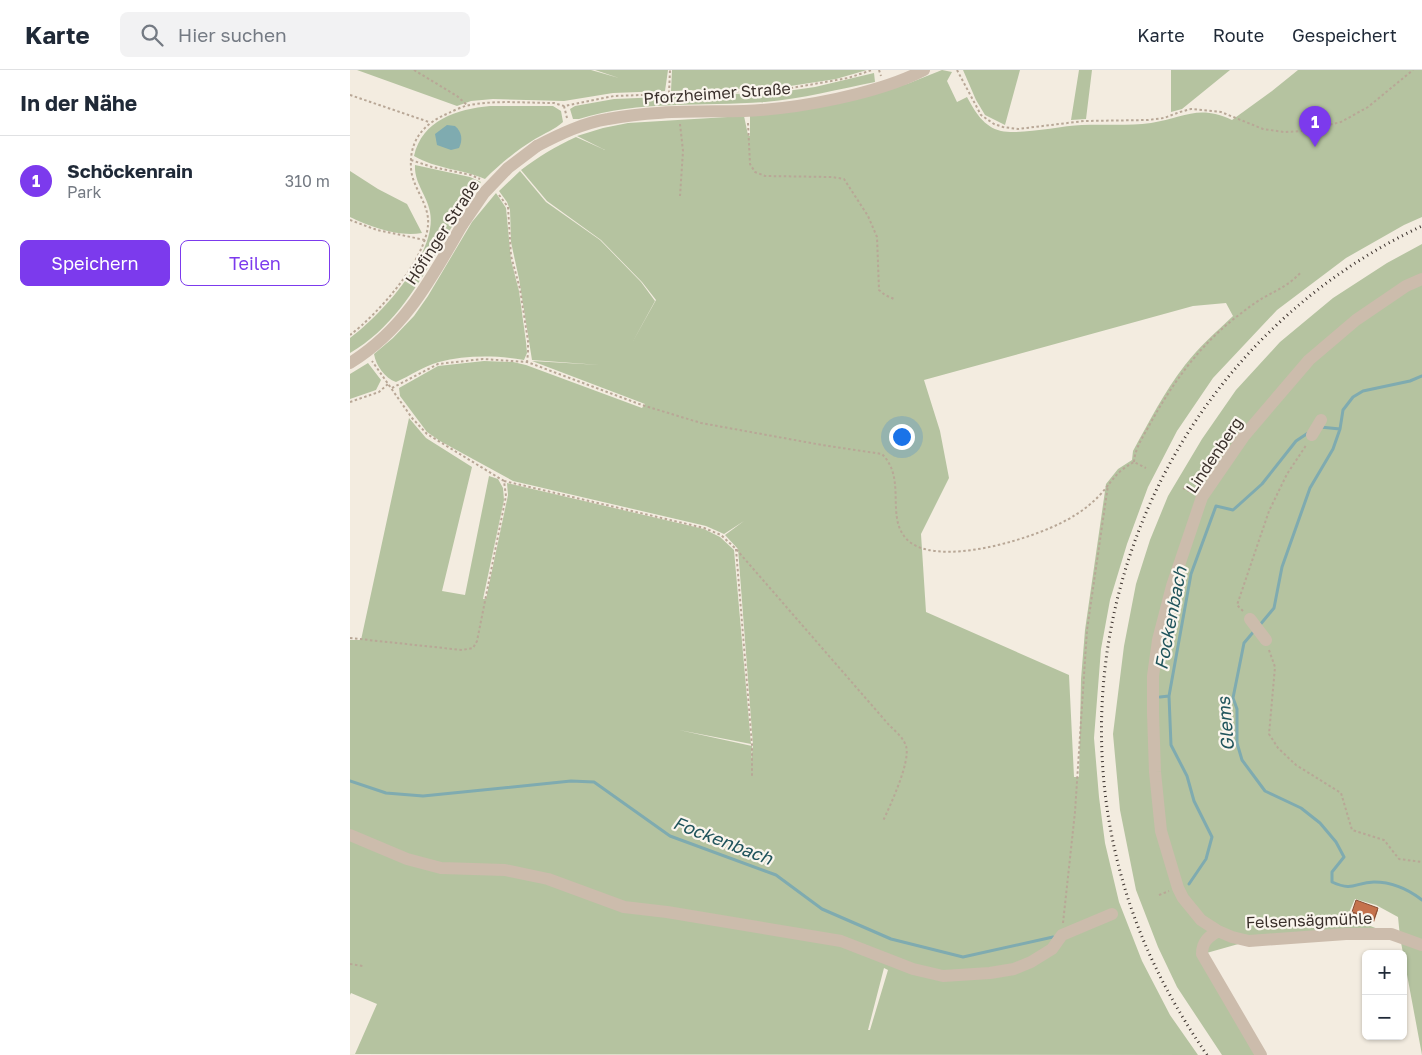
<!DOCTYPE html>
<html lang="de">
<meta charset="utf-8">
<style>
:root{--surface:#fff;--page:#f2f2f3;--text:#1f2937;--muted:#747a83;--line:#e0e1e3;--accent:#7c3aed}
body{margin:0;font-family:"Golos Text",sans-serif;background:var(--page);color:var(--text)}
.controls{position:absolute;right:15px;bottom:15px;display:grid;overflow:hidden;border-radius:8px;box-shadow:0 1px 4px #0004}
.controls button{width:45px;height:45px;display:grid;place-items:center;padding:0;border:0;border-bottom:1px solid var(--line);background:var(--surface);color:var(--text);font:25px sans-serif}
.you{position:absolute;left:551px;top:366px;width:18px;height:18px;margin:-12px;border:4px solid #fff;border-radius:50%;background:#1a73e8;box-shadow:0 0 0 8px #1a73e833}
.badge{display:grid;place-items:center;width:32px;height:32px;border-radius:50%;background:var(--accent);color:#fff;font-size:16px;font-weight:700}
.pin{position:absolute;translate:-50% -41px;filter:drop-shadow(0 1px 2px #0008)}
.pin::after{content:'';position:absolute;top:26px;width:18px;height:15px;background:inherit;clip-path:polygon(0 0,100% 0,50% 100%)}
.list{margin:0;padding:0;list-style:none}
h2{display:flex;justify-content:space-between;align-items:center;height:65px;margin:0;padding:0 20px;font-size:21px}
h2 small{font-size:16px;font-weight:400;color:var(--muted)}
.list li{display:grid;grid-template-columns:32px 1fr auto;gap:15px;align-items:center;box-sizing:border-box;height:90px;padding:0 20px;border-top:1px solid var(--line)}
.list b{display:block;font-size:19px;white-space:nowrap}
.list p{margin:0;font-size:16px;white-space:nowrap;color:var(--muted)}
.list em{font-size:16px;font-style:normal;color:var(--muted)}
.actions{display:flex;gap:10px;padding:15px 20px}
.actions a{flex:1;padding:11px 0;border:1px solid var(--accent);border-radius:8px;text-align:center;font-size:18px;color:var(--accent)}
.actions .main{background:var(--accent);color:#fff}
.icon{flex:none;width:28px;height:28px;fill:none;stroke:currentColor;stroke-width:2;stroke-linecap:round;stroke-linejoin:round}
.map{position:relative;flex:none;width:1072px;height:985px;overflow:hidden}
header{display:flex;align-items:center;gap:30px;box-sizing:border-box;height:70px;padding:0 25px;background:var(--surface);border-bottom:1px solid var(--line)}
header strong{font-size:24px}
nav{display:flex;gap:28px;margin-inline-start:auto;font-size:18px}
.search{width:350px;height:45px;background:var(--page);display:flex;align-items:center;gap:12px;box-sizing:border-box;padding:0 18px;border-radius:8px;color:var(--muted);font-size:19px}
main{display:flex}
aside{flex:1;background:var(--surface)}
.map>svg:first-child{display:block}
.green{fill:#b5c3a0;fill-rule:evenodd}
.water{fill:#7fabb0}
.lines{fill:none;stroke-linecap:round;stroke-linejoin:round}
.stream{stroke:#7fabb0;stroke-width:3}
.path{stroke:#b8a796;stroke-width:2;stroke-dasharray:2.5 2.5;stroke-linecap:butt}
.minor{stroke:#ccbcac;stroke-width:12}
.rail{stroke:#3a302b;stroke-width:3;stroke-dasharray:1 4;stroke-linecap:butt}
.minor-bridge{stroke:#ccbcac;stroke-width:12}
.wall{fill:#a96242}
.building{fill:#c5724d;stroke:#8a5036}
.labels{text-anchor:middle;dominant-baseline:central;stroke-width:4.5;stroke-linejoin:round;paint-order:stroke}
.street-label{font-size:16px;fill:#3a302b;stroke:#faf5ed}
.water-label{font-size:18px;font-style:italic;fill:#20545c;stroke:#faf5ed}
</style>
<header>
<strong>Karte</strong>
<div class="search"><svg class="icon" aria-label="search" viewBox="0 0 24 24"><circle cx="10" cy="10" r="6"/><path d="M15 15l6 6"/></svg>Hier suchen</div>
<nav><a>Karte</a><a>Route</a><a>Gespeichert</a></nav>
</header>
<main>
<aside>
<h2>In der Nähe<small></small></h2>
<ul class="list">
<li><span class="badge">1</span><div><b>Schöckenrain</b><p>Park</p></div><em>310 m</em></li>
</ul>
<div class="actions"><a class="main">Speichern</a><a>Teilen</a></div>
</aside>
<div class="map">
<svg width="1072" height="985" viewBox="0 0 1072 985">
<rect width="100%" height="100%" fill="#f3ece0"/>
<path class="green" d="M7,0H241L269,8L245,0H318L315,21L263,23L214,31L143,29L121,31L107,36Z
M322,0H517L486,9L427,18L321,21Z
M592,0L602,2L597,11L607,32L617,27C625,42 634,57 651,61C672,65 709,56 732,55C754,54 778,56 801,53C833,48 849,34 882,50L922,21L948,0H1072V147L1054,155L996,188L927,240L863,308L827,361L798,417L777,474L760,530L751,579L744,668L749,727L755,773L769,832L792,891L820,945L848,985L5,984L27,934L1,923L0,925V570H11L59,348L76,368L122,397L92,521L115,525L139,406L148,409L153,418L154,430L133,529H136L158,425L157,413L354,459L370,467L384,480L401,674L329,660L402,676L401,692L403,675L388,479L375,465L394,451L374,464L356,456L163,411L90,371L77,362L50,326L49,318L88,296L134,291L163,292L176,295L292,338L295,334L182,291L250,295L182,290L169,209L161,172L160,140L157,132L149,121L170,101L196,132L250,170L291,212L305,231L282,273L306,230L292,212L251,170L197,131L171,100C188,87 206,76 226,67L255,80L227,66L253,58L278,53L394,46L398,65L400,66V46L557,14ZM876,233L883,246C866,262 849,277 835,295C814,322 799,352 783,381L782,390L768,399L756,414L735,560L731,609L729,707H724L719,605L576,542L571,464L599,408L590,361L574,310L843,236ZM534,898L538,900L520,960H518Z
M613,0H670L655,55L635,45L626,30Z
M729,0H742L736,49L721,50Z
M821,0H880L832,39L821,42Z
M524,3L525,12C489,19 452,29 415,32C353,37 290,30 229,49H223L220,39L225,36L264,29L430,22L465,17Z
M140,36H203L211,41L213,52C204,60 195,63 185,69C167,80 150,94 135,109C112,99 86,99 64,86C72,50 107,39 140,36Z
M65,95L120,107L131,112C120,128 109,143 100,160C73,206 48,255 0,283V268C31,245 88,183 80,142C77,125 64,113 65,95Z
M0,101L28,119L57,134L72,163C47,167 21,157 0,147Z
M146,123L156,138L161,190L169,221L176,272L177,283L174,290C147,285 115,285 89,292C74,296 60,306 46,312C35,308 26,296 24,284L43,268L64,246L78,226L122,152Z
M1072,174V985L1050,867L1048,847L1026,835L1005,829L997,847L1041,864L899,871L853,884L911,985H872L827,917L808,877L786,820L770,740L763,664L774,576L786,514L800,470L818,426L852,369L886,320L930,272L983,228L1037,193Z
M18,293L31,310L26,320L0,329V304Z"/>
<path class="water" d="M97,55L105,56C112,62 113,70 109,78L101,80L87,75L85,64Z"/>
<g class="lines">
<path class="stream" d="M970,357L990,359
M909,556L924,538L932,497L960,418L983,379L990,359L993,340L1003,327L1013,321L1060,311L1072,306
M905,560L894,573L883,628L887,639V673L892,690L915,721L951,738L970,753L986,772L994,787L982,802V812C1004,822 1005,812 1024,812C1043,812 1058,819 1072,830
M810,627L819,626
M0,711L36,723L73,726L221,711L244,712L320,766L426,805L472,839L541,869L613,887L703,867
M839,814L856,789L862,767L844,731L837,706L821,675L819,626L841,504L866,436L883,440L912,414L946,371L958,363"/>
<path class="path" d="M64,0L107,26L117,35
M529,0L531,6
M607,0L631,45L644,54L653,57L668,59L734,51L798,50L814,48L830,42L841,39L871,42L913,59L934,62L953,61L991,52L1018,37L1063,0
M319,23L320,0
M0,25L79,52
M214,36L217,48
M398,53L400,94L405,102L415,106L482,107L494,109L518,146L527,167L529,220L535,225L544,229
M330,54L333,81L330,126
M61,90L82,97L121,105L130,109
M149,125L158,137L161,186L170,219L178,271V283L177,292
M0,150L27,160L75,170
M0,265C28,244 75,191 78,155C80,134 62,118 61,98C59,70 74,53 99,43C105,40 113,36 120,35C147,30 176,33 204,33L214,36L264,26L430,20L498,8L522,0
M42,318L88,294L133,289L177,292L292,335L351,353L472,375L532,384C556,408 537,443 554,466C580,503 695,466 725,445C734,440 742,433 749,426C762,412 765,402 784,392L796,398
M0,332L29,322L38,314
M784,392C785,378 793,367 800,354C822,314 849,276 885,248C894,241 904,233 913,228C927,220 941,214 951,202
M154,411L354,458L371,465L386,479L539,655C545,661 553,667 556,676C561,691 540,736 533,751
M833,418L841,422
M386,479L402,675V707
M893,541L887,535L919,441L937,404L957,374
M0,568L112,580L123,578L127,571L156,426L154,411L77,364L62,348L22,291
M919,580L925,597L919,664L928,678L946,695L991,723L1002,760L1034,770L1049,789L1072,792
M809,825L819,821
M713,853L725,742L737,560L758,415
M0,894L13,896"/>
<path class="minor" d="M187,76C210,64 233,53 258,49C303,40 349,42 394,41C447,39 528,24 574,0
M1072,209L1056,216L1006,250L959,290L894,366L852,427L822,516L808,570L803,606V643L805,702L811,761L828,818L833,828L851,850L868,861L882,867L899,871L996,864H1041L1072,875
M0,293C55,259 81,209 112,155
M962,365L971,350
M900,549L916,570
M0,765L57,789L91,798L155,800L198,809L274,837L317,842L491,871L563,899L593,906L640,903L664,899L681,892L702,879L712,865L762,844
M868,861C858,867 852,872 852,884L911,985"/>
<path class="rail" d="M857,985C827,941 802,896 784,846C687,577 814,277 1072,156"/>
<path class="minor-bridge" d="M112,155L134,123L158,98L187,76"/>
</g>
<path class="wall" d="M1028,840L1024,852L1002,844V842Z"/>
<path class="building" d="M1006,830L1028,838L1024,849L1002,842Z"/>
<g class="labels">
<g class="street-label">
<text transform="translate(367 23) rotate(-4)">Pforzheimer Straße</text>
<text transform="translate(92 162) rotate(-57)">Höfinger Straße</text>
<text transform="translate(864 385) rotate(-56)">Lindenberg</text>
<text transform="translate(959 850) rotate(-2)">Felsensägmühle</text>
</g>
<g class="water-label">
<text transform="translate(820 548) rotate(-79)">Fockenbach</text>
<text transform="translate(875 654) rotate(-95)">Glems</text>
<text transform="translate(373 770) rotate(21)">Fockenbach</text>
</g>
</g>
</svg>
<div class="controls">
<button>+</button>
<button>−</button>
</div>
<div class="you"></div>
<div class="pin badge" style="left:965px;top:77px">1</div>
</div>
</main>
